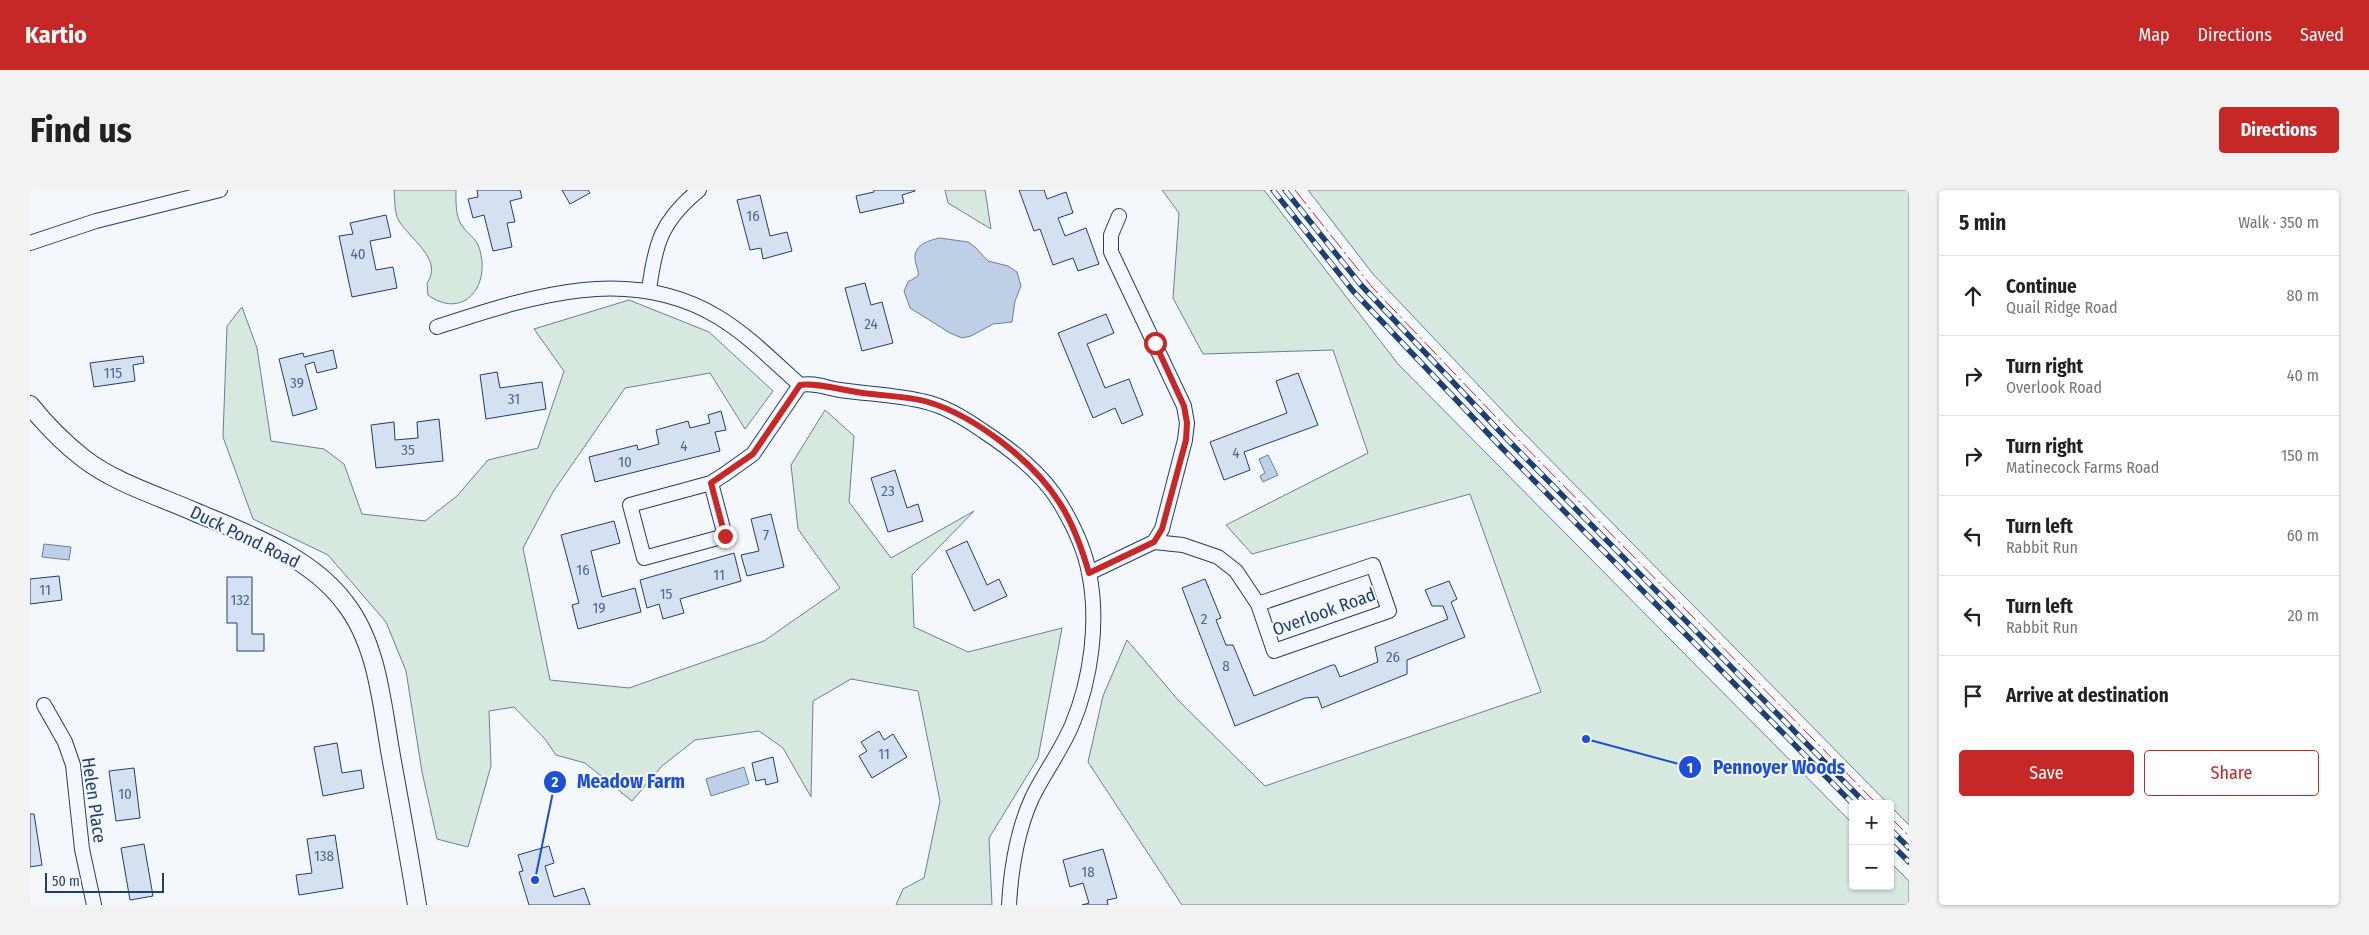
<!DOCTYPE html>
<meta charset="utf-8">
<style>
:root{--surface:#fff;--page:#f2f2f2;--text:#222;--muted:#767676;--line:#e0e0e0;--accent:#c62828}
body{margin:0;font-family:"Fira Sans Condensed",sans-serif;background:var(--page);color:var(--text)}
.controls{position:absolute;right:15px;bottom:15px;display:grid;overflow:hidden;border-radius:5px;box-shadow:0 1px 4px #0004}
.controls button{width:45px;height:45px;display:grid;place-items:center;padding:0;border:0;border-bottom:1px solid var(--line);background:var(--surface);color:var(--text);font:25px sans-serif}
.scale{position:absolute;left:15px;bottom:12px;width:119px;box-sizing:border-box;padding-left:5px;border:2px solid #1d3f73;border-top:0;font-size:14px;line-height:18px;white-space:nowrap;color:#1d3f73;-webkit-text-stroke:4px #f4f7fb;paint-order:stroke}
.stop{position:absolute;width:15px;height:15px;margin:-11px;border:4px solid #c62828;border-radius:50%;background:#fff}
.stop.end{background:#c62828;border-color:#fff;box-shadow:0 1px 5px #0008}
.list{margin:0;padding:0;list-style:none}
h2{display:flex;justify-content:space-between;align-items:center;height:65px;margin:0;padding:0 20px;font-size:21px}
h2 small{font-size:16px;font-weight:400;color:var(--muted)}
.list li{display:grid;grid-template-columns:32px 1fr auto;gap:15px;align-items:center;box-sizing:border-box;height:80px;padding:0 20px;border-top:1px solid var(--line)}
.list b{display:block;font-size:19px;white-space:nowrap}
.list p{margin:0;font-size:16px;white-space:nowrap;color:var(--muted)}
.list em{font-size:16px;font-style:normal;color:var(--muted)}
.actions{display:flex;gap:10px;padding:15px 20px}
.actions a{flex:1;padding:11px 0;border:1px solid var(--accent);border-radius:5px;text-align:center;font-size:18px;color:var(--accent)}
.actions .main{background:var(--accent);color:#fff}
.icon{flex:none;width:28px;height:28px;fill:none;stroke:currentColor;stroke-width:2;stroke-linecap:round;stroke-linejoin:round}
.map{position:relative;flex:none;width:1879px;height:715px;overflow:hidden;border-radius:5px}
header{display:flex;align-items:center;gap:30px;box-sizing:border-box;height:70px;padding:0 25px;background:var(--accent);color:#fff}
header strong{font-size:24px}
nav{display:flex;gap:28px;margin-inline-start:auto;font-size:18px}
.intro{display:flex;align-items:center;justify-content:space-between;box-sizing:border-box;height:120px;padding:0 30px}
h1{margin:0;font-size:35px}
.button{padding:12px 22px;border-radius:5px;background:var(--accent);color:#fff;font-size:18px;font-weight:700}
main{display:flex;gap:30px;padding:0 30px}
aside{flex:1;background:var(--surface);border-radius:5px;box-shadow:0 1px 4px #0004}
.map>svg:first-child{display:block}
.green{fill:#d7e8df;stroke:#687fa3}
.water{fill:#bed0e5;stroke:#687fa3}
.building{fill:#d5e0f0;stroke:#1d3f73}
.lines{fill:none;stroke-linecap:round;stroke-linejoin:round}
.minor-casing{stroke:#1d3f73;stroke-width:16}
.tertiary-casing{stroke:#1d3f73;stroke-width:20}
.minor{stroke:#f4f7fb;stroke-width:14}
.tertiary{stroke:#f4f7fb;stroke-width:18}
.rail-casing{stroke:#1d3f73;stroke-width:5.5}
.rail{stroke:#f4f7fb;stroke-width:4;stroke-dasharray:11;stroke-linecap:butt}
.power{stroke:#c62828;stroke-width:1;stroke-dasharray:18 4 2.5 4;stroke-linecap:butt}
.route{stroke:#c62828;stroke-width:6}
.labels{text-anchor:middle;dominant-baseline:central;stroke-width:4;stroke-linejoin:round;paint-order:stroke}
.number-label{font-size:15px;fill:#4b6792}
.street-label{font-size:18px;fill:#1d3f73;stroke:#f4f7fb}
.leader{fill:none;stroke:#1d4ed8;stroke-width:2}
.callout-dot{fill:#1d4ed8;stroke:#f4f7fb;stroke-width:2}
.mark-label{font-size:15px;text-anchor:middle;font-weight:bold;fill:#fff}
.callout-label{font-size:19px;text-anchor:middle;font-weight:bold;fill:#1d4ed8;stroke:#f4f7fb;stroke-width:4;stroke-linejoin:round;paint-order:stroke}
</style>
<header>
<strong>Kartio</strong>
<nav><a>Map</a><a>Directions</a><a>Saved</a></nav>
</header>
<div class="intro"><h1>Find us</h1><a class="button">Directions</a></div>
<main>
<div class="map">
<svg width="1879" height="715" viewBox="0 0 1879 715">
<rect width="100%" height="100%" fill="#f4f7fb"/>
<path class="green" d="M364,0H426C426,12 425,27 433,37C441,48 448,48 451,65C458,100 431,129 398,105L397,93C414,70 379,48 369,31C364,23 365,9 364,0Z
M915,0H955L961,39L918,13Z
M1132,0H1234L1368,174L1823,634V696H1860V672L1879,691V715H1152L1058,572L1073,506L1097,450L1149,511L1235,596L1511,502L1440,304L1222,364L1196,335L1338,263L1303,160L1173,164L1143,108L1149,23Z
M1278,0H1879V635L1489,238L1343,84Z
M599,110L679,142L743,201L715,239L680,183L595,198L523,302L493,358L520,490L599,498L734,451L810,398L768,339L761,275L795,220L824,246L819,312L861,368L944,321L882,385L884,437L938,462L1032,438L1008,568L959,648L962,715H866L873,699L894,688L910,611L888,501L821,489L783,511L781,607L753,558L729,541L665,550L632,576L602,611L555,573L526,565L515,549L484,517L459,521L461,576L438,657L407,649L392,582L376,481L356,432L298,365L223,329L193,247L197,136L212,117L227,158L241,251L294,259L314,274L332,324L395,331L427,306L458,270L508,258L534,181L504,139Z"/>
<path class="water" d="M910,48L938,52L945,57L958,71L978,76L987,82L991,96L985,111L982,132L963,134L941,146L932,148L920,143L880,118L874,101L878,92L888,86C889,81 887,79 886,74C881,57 895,51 910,48Z
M1238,265L1248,285L1233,292L1230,286L1235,283L1229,269Z
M14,354L41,357L39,370L12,367Z
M714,577L719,594L681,606L676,589Z"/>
<path class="building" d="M447,0H490L492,8L480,11L485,32L477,33L482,57L463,61L454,25L443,28L438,9L448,7Z
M532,0H558L560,3L540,14Z
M844,0H885V1L872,5L874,13L830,23L826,6L844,2Z
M989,0H1014L1017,9L1036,2L1043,23L1028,28L1035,46L1056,38L1069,74L1048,81L1043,68L1023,75L1010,39L1004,41Z
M730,5L740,46L757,42L762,61L733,69L731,58L720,60L707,10Z
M356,25L361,47L340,51L346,80L363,77L367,98L322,107L309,46L323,44L320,33Z
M835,93L841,115L852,112L863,153L832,161L815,98Z
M1076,124L1084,143L1057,154L1075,198L1099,189L1113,225L1092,234L1085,218L1063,228L1028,143Z
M303,160L307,178L287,183L284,172L275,175L287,219L263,226L249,169L273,163L274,167Z
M113,166L114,173L103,175L105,191L64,197L60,173Z
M467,182L470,198L512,192L516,219L456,229L450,185Z
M1268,183L1288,235L1214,262L1220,280L1194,290L1180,252L1257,223L1246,191Z
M691,221L696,240L685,242L690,261L565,292L559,267L607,255L608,260L629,254L626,240L658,231L660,238L680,233L678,225Z
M409,229L413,271L346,278L341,235L364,232L365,250L388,248L387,232Z
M865,280L877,318L888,314L893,331L858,342L841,288Z
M741,324L754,377L717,386L711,365L729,361L721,329Z
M584,331L590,353L561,361L572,407L605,398L611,422L548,439L542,415L549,413L531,345Z
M937,351L957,395L969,389L977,406L944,421L916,361Z
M704,363L711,391L650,409L654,423L633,429L629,414L617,418L610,390Z
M29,386L32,410L0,414V389Z
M197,387H222V444H234V461H207V433H197Z
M1175,389L1191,428L1186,430L1196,455H1203L1224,506L1302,475H1305L1310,487L1348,472L1345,457L1418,429L1413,416H1402L1395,400L1419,391L1427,409L1421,412L1435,447L1377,470V484L1292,518L1288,507L1275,508L1205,536L1152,398Z
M849,541L854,550L863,544L877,567L842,588L829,566L837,561L831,552Z
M307,553L312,583L331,580L334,598L293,606L284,557Z
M743,567L748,592L736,595L735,589L726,591L722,573Z
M104,578L110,628L86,631L79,581Z
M0,624H4L12,675L0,677Z
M305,645L313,698L269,705L266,685L282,683L277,649Z
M114,654L123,706L100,710L91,658Z
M519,656L524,673L515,676L524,707L554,698L560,715H499L489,682L493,681L488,665Z
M1073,659L1087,708L1077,710L1078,715H1052L1059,713L1053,693L1040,697L1033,670Z"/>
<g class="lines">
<g class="minor-casing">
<path id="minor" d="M1089,26L1081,45V62L1154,216L1157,233L1155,250L1132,339L1124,352
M0,53L66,31L190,0
M619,100C625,54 631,31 669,0
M407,137C499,107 598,73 688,127C718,145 744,172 770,195
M770,195C784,192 796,198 810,200C838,204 869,205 896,212C917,217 936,229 953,241C982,260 1012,283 1030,313C1042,333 1055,360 1059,383C1069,431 1061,490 1042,535C1031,561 1014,583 1002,608C987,641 981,679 979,715
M681,293L695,346L614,368L600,315L681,293L695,284L723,264L770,195
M1059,383L1124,352L1153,355L1188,367L1206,381L1228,414L1244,461L1359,421L1343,375L1228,414
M14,515L35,552L43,575L52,659L64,715"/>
</g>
<g class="tertiary-casing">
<path id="tertiary" d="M0,215C16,235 34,253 53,268C85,293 129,306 165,322C217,344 280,366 315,413C348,455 352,516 361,566C370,616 379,665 387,715"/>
</g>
<use href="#minor" class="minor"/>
<use href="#tertiary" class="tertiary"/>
<g class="rail-casing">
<path id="rail" d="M1243,0L1323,101L1470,256L1823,614
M1255,0L1331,95L1477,249L1836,614
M1860,639L1879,658
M1860,653L1879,672"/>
</g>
<use href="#rail" class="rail"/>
<path class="power" d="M1265,0L1342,97L1466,227L1847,614
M1860,627L1879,646"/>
</g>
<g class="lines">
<path class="route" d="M695,346L681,293L723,264L770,195C784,192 816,201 833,203C854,206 878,206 898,212C945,226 1003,271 1029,312C1043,333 1052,359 1059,383L1124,352L1132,339L1156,250L1157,233L1154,216L1125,153"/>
</g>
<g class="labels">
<g class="number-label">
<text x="723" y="26">16</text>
<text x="328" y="64">40</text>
<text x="841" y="134">24</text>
<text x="83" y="183">115</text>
<text x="267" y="193">39</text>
<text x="484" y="209">31</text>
<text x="654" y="256">4</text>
<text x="378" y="260">35</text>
<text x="1206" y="263">4</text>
<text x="595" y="272">10</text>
<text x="858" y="301">23</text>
<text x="736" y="345">7</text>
<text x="553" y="380">16</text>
<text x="689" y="385">11</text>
<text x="15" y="400">11</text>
<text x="636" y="404">15</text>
<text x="210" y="410">132</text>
<text x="569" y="418">19</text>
<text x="1174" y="429">2</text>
<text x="1363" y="467">26</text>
<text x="1196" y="476">8</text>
<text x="854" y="564">11</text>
<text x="95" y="604">10</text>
<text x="294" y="666">138</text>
<text x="1058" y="682">18</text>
</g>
<g class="street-label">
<text transform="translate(215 347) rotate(26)">Duck Pond Road</text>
<text transform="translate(1294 422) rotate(-20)">Overlook Road</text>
<text transform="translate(64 610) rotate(82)">Helen Place</text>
</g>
</g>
<path class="leader" d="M1556 549L1660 577M505 690L525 592"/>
<g class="callout-dot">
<circle cx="1556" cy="549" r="5"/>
<circle cx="505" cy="690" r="5"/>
<circle cx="1660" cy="577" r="12"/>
<circle cx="525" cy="592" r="12"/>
</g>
<g class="mark-label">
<text x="1660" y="583">1</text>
<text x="525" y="597">2</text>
</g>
<g class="callout-label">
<text x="1749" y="584">Pennoyer Woods</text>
<text x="601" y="598">Meadow Farm</text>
</g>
</svg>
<div class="controls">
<button>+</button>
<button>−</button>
</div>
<div class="scale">50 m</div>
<div class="stop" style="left:1125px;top:153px"></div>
<div class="stop end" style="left:695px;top:346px"></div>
</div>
<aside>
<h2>5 min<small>Walk · 350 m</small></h2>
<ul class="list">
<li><svg class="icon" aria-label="ahead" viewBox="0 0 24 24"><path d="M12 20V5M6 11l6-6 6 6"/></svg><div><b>Continue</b><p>Quail Ridge Road</p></div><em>80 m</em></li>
<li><svg class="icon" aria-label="right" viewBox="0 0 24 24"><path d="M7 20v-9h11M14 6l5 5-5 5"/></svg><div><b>Turn right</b><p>Overlook Road</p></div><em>40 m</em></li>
<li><svg class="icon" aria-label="right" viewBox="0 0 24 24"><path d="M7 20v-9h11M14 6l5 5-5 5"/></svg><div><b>Turn right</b><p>Matinecock Farms Road</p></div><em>150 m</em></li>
<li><svg class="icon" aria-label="left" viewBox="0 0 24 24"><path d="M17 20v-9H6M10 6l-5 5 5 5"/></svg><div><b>Turn left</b><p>Rabbit Run</p></div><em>60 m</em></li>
<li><svg class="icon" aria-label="left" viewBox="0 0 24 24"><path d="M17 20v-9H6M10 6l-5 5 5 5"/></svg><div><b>Turn left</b><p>Rabbit Run</p></div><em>20 m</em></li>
<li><svg class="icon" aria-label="arrive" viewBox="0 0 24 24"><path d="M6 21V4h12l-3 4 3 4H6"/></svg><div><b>Arrive at destination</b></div></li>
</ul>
<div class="actions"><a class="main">Save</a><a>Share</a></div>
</aside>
</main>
